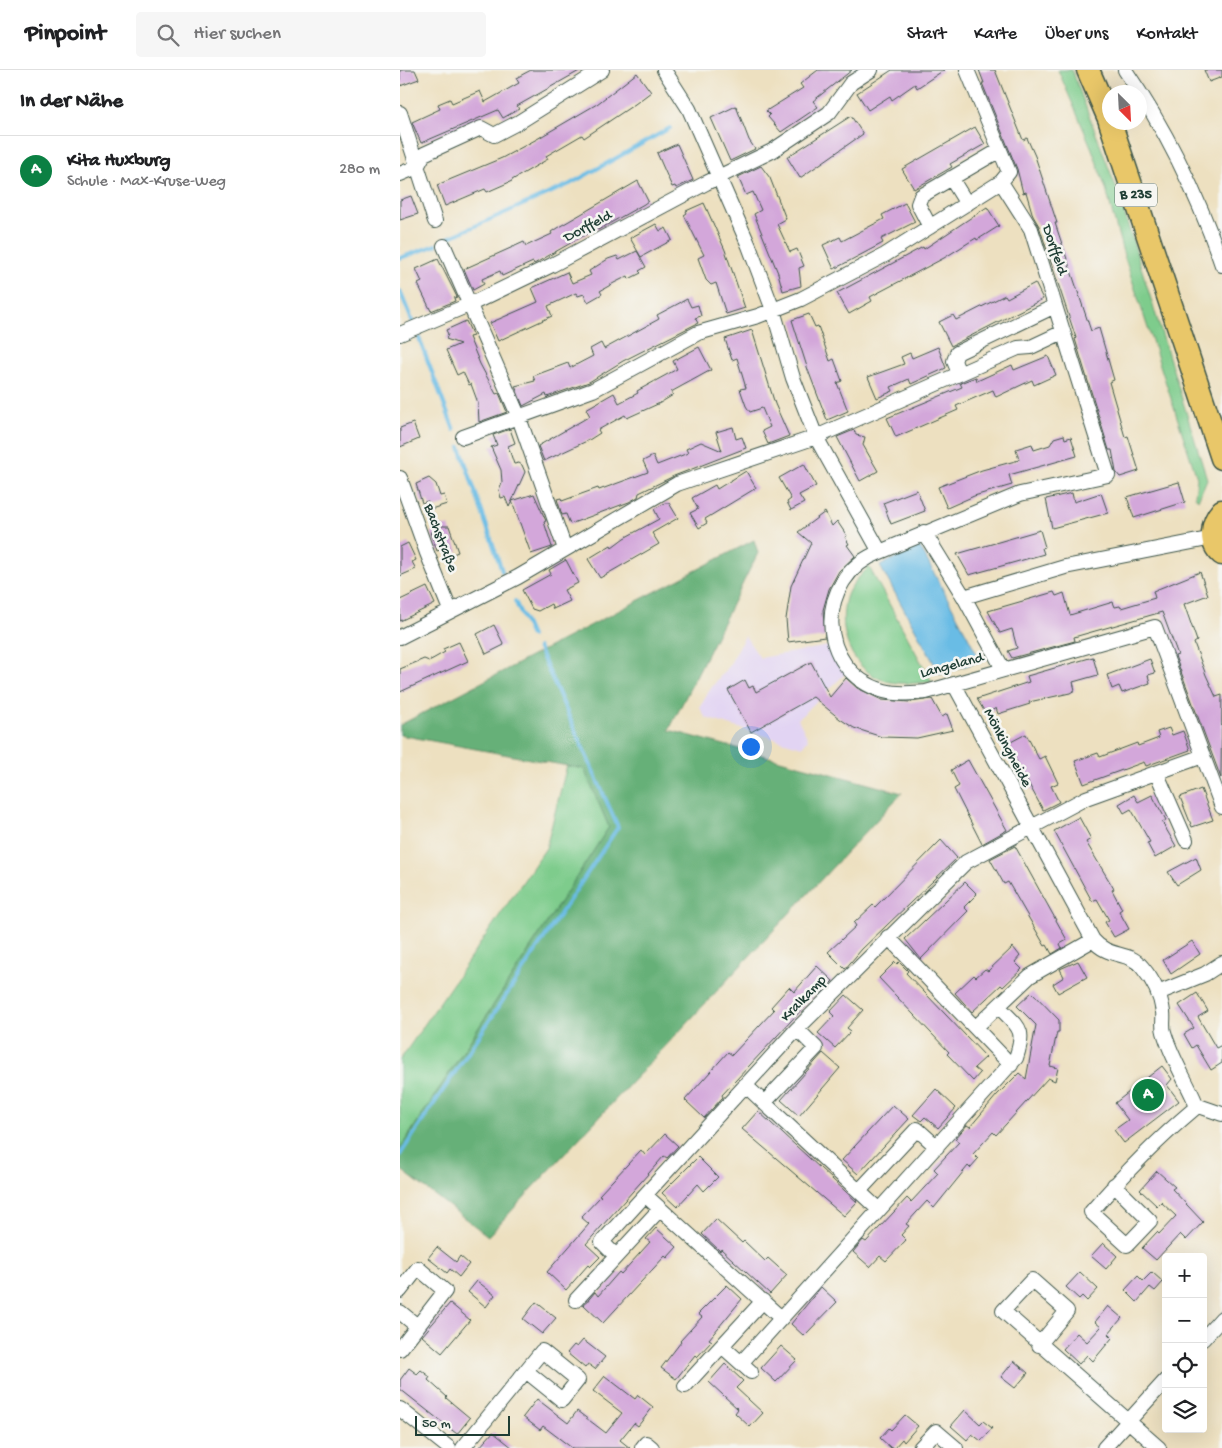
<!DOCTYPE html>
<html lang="de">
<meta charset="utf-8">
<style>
:root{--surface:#fff;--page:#f6f6f6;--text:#202124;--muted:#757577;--line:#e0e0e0;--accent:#0b8043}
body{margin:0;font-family:"Gochi Hand",sans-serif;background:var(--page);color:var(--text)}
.controls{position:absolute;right:15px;bottom:15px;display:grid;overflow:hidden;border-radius:5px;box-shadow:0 5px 20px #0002}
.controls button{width:45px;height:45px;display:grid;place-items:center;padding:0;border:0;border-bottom:1px solid var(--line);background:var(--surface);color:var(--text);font:25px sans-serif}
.compass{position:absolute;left:702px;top:15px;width:45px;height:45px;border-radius:50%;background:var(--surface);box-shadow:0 5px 20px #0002;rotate:156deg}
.scale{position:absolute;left:15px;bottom:12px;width:95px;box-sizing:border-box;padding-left:5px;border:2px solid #1f3d34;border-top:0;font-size:14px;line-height:18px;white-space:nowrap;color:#1f3d34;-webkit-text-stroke:4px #f6f6f2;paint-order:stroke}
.you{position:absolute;left:350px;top:676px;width:18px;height:18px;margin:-12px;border:4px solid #fff;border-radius:50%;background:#1a73e8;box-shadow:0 0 0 8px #1a73e833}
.badge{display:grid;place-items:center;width:32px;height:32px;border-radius:50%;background:var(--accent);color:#fff;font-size:16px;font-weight:700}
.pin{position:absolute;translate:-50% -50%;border:2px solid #fff;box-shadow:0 1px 5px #0006}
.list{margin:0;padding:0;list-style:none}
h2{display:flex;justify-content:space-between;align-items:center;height:65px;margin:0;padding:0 20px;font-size:21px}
h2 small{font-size:16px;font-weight:400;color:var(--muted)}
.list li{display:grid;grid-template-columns:32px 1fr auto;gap:15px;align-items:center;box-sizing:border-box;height:70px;padding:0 20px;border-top:1px solid var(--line)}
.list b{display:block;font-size:19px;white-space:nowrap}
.list p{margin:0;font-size:16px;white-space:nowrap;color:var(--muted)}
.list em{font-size:16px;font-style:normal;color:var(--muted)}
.icon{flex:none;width:28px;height:28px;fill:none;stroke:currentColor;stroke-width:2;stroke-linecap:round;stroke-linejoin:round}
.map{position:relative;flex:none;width:822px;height:1378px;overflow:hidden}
header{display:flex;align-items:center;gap:30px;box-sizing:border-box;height:70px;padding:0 25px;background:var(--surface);border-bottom:1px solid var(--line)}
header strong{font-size:24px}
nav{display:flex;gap:28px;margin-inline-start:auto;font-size:18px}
.search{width:350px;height:45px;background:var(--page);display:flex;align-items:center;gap:12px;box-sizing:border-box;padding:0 18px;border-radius:5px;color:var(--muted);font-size:19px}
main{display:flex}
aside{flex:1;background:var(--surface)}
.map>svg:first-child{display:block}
.built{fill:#e2d4f3}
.green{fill:#7ecc8c;stroke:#4e8460}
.forest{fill:#66b078;stroke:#427656}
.water{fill:#69bce5;stroke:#447c8c}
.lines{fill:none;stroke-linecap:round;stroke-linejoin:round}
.stream{stroke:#69bce5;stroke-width:4}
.building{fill:#d3a7da}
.minor-casing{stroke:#3e5549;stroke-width:16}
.primary-casing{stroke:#3e5549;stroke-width:25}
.minor{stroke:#fff;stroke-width:14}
.primary{stroke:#e9c769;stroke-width:22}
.labels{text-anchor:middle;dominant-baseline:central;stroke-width:5;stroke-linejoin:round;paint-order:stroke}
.shield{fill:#f6f6f2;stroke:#60746d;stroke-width:1}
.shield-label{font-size:14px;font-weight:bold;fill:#1f3d34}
.street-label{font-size:15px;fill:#1f3d34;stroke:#f6f6f2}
</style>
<header>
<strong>Pinpoint</strong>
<div class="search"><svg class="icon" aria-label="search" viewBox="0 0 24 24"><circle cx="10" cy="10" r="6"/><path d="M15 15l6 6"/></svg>Hier suchen</div>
<nav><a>Start</a><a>Karte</a><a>Über uns</a><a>Kontakt</a></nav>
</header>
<main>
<aside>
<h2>In der Nähe<small></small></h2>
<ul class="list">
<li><span class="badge">A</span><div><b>Kita Huxburg</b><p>Schule · Max-Kruse-Weg</p></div><em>280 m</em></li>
</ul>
</aside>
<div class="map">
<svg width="822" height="1378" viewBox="0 0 822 1378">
<rect width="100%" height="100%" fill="#f6f6f2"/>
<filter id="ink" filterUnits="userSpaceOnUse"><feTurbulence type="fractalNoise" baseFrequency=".02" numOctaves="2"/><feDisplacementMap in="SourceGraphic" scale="10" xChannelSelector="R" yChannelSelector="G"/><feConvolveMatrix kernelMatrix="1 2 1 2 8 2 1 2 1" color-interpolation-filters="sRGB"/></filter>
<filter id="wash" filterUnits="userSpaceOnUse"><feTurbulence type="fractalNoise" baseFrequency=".0096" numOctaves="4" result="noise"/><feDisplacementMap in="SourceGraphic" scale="20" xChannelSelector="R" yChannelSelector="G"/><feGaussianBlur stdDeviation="1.12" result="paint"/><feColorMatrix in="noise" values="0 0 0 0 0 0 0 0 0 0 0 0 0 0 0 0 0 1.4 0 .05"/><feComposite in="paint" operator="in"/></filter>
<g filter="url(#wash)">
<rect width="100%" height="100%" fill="#ede0c0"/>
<path class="built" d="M345,566L360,588L429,576L446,603L398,649L408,669L402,677L306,648L300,638L308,622L330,594Z"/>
<path class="green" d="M658,0H672L717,120L807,409L798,430L795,426L797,408L722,179L706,119L692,79Z
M469,497L532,612C518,613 500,615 486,611C451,601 437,561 446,528C450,515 460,506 469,497Z
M167,695L185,699L209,757L0,1079V990L146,778Z"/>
<path class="forest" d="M354,470L358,483L269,660L502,723L88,1166L0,1099V1079L209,757L184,699L0,665V655Z"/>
<path class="water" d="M519,475L581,591L540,604L480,496Z"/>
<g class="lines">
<path class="stream" d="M48,168L170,114L270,58
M0,188L36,175
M0,221L13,253
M19,268L54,360
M60,377L102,501
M115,531L131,566
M0,1085L218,757L138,577"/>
</g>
<g id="blocks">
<path class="building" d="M0,0H15L19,9L0,16Z
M131,0H181L117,36L119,39L103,48L98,40L21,73L12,52L40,39L38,34L50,29L52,33L80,21L85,32L119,13L116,8Z
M418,0H452L413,31L418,37L381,62L368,47L370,45L366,41L403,18L400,14Z
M492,0H544L517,18L515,14L492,30L490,26L468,40L457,23Z
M579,0H595L623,70L627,68L635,86L657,153H655L691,261L699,258L714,310L709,312L725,367L728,366L739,401L720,407L716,402L712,380H709L675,269L676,268L639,156L633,146L626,122L623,123L617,99L582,13H584Z
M804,0H822V7L809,12Z
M237,3L251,22L235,34L184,68L182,65L146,86L148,89L112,110V111L87,122L85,119L45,136L37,115L102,88L137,69L197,34Z
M336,36L349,70L355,79L330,91L311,48Z
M451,46L463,64L400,108L387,87Z
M575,57L585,74L550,94L552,97L514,119L502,99Z
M277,74L293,110L276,118L275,116L272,117L257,83Z
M361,96L370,108L386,149L377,154L390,182L397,179L404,196L399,198L401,216L383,221L378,203L354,144L361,140L353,122L346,125L338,107Z
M238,111L248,131L244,134L198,160L197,158L134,194L133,192L102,206L100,201L82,209L84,214L73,220L64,199L124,172L126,176L152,164L151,162L157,158Z
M11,126L18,144L0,150V130Z
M304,133L325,180L345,238L326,244L316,213L311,215L306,210L298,188L304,185L284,145L287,143L286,141Z
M505,133L515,152L481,169L483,173L434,199L423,175L440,167L442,171L484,149L482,145Z
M587,137L599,156L577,170L576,168L544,188L470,227L472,231L449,244L437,223L523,177L524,179Z
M256,154L260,161L266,158L272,170L241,187L230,168Z
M237,181L246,197L239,201L241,203L229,209L228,206L214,213L200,221L202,224L188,232L184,224L178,226L176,223L148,236L152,246L98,271L90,253L138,232L132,218L167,202L172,213L191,205L189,201L208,189L217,186L219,190Z
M38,189L57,227L54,228L55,231L31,241L18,214L22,212L16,199Z
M635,213L643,229L551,276L539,252L553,245L556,250L605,225L607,228Z
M287,229L291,237L298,235L301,246L295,248L298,253L223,291L189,312L147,327L146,324L123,336L115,316L135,311L133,306L168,293L170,298L193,286L190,279L201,273L204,279L259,249L257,245Z
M409,244L415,257L418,256L430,291L434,289L442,311L437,313L448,341L427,350L408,300L392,250Z
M66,251L73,266L69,267L80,294L96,324L99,323L107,342L79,352L78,333L71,314L69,315L63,302L57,305L46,280L60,274L46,269L48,264L46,260Z
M352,260L375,334L389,366L368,374L362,361L370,357L362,338L350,342L346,336L340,319L346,318L337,288L332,290L325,269Z
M299,277L311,300L271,322L273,325L260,333L227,348L225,345L198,360L200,363L189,370L144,391L138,376L190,346L186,339L214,323L219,333L238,323L237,321L277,299L273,291Z
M538,277L546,298L511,314L509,309L491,317L493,321L477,328L468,307L504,294L501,287L510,283L512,288Z
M648,286L656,305L634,315L632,310L596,327L593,320L556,336L558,340L496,367L487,348L562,317L560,313L576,307L577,311L612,295L614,300Z
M13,353L19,369L0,377V358Z
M333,357L336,369L342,367L346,378L274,406L239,423L238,427L229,432L170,454L166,444L162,445L157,429L161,428L162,431L198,418L199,420L248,402L243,391L253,386L257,395L288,383L286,379L301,372L322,381L316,362Z
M110,359L115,373L108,376L114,394L119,393L122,395L125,402L112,431L134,424L146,451L144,452L152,477L131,484L112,431L109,437L105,427L101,428L99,420L102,412L101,400L91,377L97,375L93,365Z
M454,360L456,365L465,367L463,375L478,401L460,411L437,367Z
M664,365L665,369L671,367L677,386L609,405L612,415L574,426L547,438L538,417L582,400L619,390L616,379L632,374L634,380L650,375L654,368Z
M404,394L416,416L399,425L404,433L391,440L387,432L391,429L379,408Z
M346,401L356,418L305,449L307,453L299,458L290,443L298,439L292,428L315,415L317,419Z
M29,408L36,414L40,426L44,425L47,434L31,439L28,431L22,433L16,414Z
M779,412L785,432L734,448L727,427Z
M517,420L525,441L491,454L483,433Z
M672,423L674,432L701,423L708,443L652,458L646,429Z
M265,433H269L278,448L252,463L259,474L200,508L188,489L211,475L212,477L224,468L259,449L254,439Z
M425,442L432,456L437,451L447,466L445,467L449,474L447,475L455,486L439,501L429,519L423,540L425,567L388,572L386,549L391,516L411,473L398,462Z
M41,456H49L58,482L48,486L45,478L37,481L31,462Z
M640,460L645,477L642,478L644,484L598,497L569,505L557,484Z
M8,473L16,490L12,492L16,499L0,506V477Z
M166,490L178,513L164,520L170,531L153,539L151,534L138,541L132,539L122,520L151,504L149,500Z
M800,502L808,525L784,534L797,571L794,573L806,605L816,627L822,625L821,708L775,586L778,585L762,542L674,567L675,571L612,588L608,581L617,578L612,559L600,563L588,541L654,522L656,526L664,523L670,545L713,532L715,537L720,536L721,538L755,528L753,521Z
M27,517L35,534L0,551V530Z
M94,555L104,575L86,584L77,564Z
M59,572L68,591L0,622V599L24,589L29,591L45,582L43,579Z
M693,587L698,605L673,612L675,620L670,623L629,632L630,634L598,644L596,638L586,644L577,629L629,612L627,606Z
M750,589L755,603L748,605L750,613L722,623L719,616L712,619L707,605Z
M411,592L430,627L446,608L457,618L482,630L510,632L532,629L542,647L547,644L553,660L517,668L482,667L454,658L440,649L413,627L351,662L328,620L345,610L349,618L353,616L356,622Z
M769,658L772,665L783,661L790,680L746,696L744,692L684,714L675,691L698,683L700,687L737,673L738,676L759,668L757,662Z
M626,664L639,689L645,686L658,713L651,716L659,732L643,740L607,674Z
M568,690L607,760L582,774L554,719L559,716L551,700Z
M801,719L813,750L792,757L780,727Z
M734,725L738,732L752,725L766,750L762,752L776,776L755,788L747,773L750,772L731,739L724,743L719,734Z
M679,747L691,769L686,772L714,819L712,820L722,839L719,841L729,859L714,867L705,852L709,850L697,829L692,831L654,761Z
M541,770L557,788L462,879L445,899L428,882L456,856L454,853L473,835L475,837Z
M615,776L667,870L660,874L662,878L652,884L647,875L645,876L608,812L604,814L590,789Z
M796,787L801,800L777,815L768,802Z
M565,812L577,824L564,837L568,841L521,889L505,869Z
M792,871L800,884L771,904L763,890Z
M613,877L620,886L615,892L622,899L603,917L601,915L572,942L555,923L574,905L576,907L585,899L588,901Z
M678,891L687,907L658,923L653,914L664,907L660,899Z
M495,892L497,894L499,892L508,901L506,903L586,987L574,998L580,1003L573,1011L547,984L549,982L479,908Z
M417,896L433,911L420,924L418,922L322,1025L323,1027L304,1048L285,1030L328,982L332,985L374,940L371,937L389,917L394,922Z
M632,922L659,950V962H657L650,996L658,998L655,1011L648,1008L596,1065L593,1062L573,1084L578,1089L570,1098L568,1096L534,1138L527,1131L506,1154L509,1156L501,1165L506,1170L486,1191L480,1186L470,1197L453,1182L463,1170L466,1172L507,1128L511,1132L538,1103L534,1099L559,1072L555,1069L567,1055L570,1057L597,1025L619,1003L626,1009L636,955L617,936Z
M797,923L808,941L798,947L816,978L822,975V993L811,1000L796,975L792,978L784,964L794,958L779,935Z
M446,925L463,940L447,958L451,961L435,978L418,963L434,946L430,942Z
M423,983L440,998L399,1046L381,1030Z
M762,996L772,1009L767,1015L779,1031L724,1073L714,1060L728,1050L715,1033Z
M536,1019L556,1038L538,1058L525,1047L521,1051L513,1045Z
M493,1035L509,1049L458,1104L442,1090Z
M358,1041L457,1132L444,1146L342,1059Z
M265,1064L278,1076L267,1088L264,1086L186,1174L200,1187L190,1197L188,1195L166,1220L147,1202L189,1154L181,1147L201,1126L199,1125L241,1080L245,1085Z
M298,1087L318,1107L304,1121L298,1114L277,1137L262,1123Z
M757,1101L775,1117L772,1119L803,1152L786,1170L780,1164L756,1190L742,1178L757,1162L759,1164L776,1146L761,1132L757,1136L740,1120Z
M316,1149L342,1173L344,1171L365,1191L368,1188L387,1205L370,1224L321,1179L320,1181L302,1164Z
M256,1158L277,1177L267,1188L265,1186L203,1253L184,1235L195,1222L198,1226L219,1202L221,1204L250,1172L246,1169Z
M703,1173L717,1186L706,1199L691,1186Z
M37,1177L56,1192L60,1186L69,1194L59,1207L50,1199L47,1203L28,1188Z
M680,1202L698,1219L687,1231L682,1226L679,1229L666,1217Z
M752,1202L763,1212L755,1221L750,1217L737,1232L725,1220L738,1206L743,1211Z
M77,1211L95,1225L86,1237L68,1222Z
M327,1215L342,1229L309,1269L312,1271L297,1287L295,1285L276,1309L261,1298L281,1272L280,1271L302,1247L298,1244Z
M421,1217L437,1232L404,1266L391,1254Z
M136,1232L156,1248L142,1264L123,1249Z
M50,1233L70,1250L42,1283L22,1266Z
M708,1236L722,1248L708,1264L712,1268L693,1291L687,1285L679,1294L663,1279L677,1263L687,1272L701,1257L695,1252Z
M183,1270L205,1287L195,1299L188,1294L185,1298L167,1283L174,1275L177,1277Z
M381,1276L397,1290L376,1312L361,1298Z
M614,1291L628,1303L615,1318L601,1307Z
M325,1294L343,1311L336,1318L363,1343L350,1357L335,1343L338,1339L309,1312Z
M9,1298L17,1304L21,1300L30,1307L28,1310L47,1327L46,1328L70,1348L57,1364L0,1319V1310Z
M205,1306L235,1329L238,1325L253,1337L238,1356L234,1353L220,1370L230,1378H172L143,1356L140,1360L123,1347L137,1329L168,1353L177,1341L206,1363L222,1343L193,1321Z
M565,1340L580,1354L583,1351L592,1358L581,1371L572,1364L567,1370L551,1356Z
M505,1345L518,1356L504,1372L502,1369L494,1378H491L480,1368L489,1358L491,1360Z
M93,1362L113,1378H79Z"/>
</g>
</g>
<g filter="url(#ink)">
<use href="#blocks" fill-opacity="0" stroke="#3e5549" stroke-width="1"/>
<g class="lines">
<g class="minor-casing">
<path id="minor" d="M264,0L289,39L349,176L373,240L393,308L416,367L480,482L620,424L708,405L631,159L601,112L609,102L567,0
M725,0C767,61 798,125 822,195
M0,43L35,151
M0,104L17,97L24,84L81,58L94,65L119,52L202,0
M551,108L567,134
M530,157L518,134L521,126L600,80
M44,176L118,345L165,479
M0,264L71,234L152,195L306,113L372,81L429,43L451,13L471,0
M559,303L554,291L557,283L655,236
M63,367L193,320L298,263L358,246L401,229L485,185L601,112
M0,408L27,483L50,540
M524,462L564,527L603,599
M480,482C414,507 415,601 484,621C498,625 512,623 526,622L755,557L822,737
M564,527L665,497L813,468
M0,567L118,507L277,414L416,367L618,278L631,277L663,262
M554,614L693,870C709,889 728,880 742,897C753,910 761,926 763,942C764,949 762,956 764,962C770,984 784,1007 794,1029L796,1035L794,1039C756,1071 723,1105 691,1142L727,1175L750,1151L714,1115
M757,704L786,770
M488,867L611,995
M758,923L805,904L822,893
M576,957L630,906L693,870
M345,1015L479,1140
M364,1033L416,978L397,959
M796,1035L822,1044
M459,1121L517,1059L537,1077
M245,1125L381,1248
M216,1186L202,1172L397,959L566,792L686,728L803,686
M0,1221L18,1198L45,1221L0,1279
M176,1230L260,1139
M0,1242L17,1256
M803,1269L822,1248
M639,1275L667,1241L632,1210L603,1241L759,1378
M322,1276L341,1293
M351,1302L341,1293L616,988C626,958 619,958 599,937
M285,1316L363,1231
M0,1339L49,1378
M63,1378L142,1281L178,1310L162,1330L126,1301
M242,1378L246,1373L252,1378
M520,1378L536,1361L556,1378
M704,1378L766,1310"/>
</g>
<g class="primary-casing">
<path id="primary" d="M688,0L710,51
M710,52L822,388
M822,441C811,453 809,473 822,484"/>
</g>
<use href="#minor" class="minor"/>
<use href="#primary" class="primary"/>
</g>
</g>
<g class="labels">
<rect class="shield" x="715" y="113.5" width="42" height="23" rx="4"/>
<g class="shield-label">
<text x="736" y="125">B 235</text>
</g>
<g class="street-label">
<text transform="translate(188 157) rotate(-28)">Dorffeld</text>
<text transform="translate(654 180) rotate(71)">Dorffeld</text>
<text transform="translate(40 468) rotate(69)">Bachstraße</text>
<text transform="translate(552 596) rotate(-15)">Langeland</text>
<text transform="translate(607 678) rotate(62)">Mönkingheide</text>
<text transform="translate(404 929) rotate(-46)">Kralkamp</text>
</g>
</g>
</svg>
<div class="controls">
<button>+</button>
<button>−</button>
<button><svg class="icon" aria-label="locate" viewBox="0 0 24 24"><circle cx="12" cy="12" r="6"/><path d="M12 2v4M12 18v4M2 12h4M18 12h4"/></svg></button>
<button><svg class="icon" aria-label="layers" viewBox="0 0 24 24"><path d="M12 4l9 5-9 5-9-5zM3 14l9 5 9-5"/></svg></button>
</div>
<svg class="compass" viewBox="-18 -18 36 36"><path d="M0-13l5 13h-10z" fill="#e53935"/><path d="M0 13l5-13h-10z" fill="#757577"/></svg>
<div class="scale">50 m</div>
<div class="you"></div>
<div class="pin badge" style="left:748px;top:1025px">A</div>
</div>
</main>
